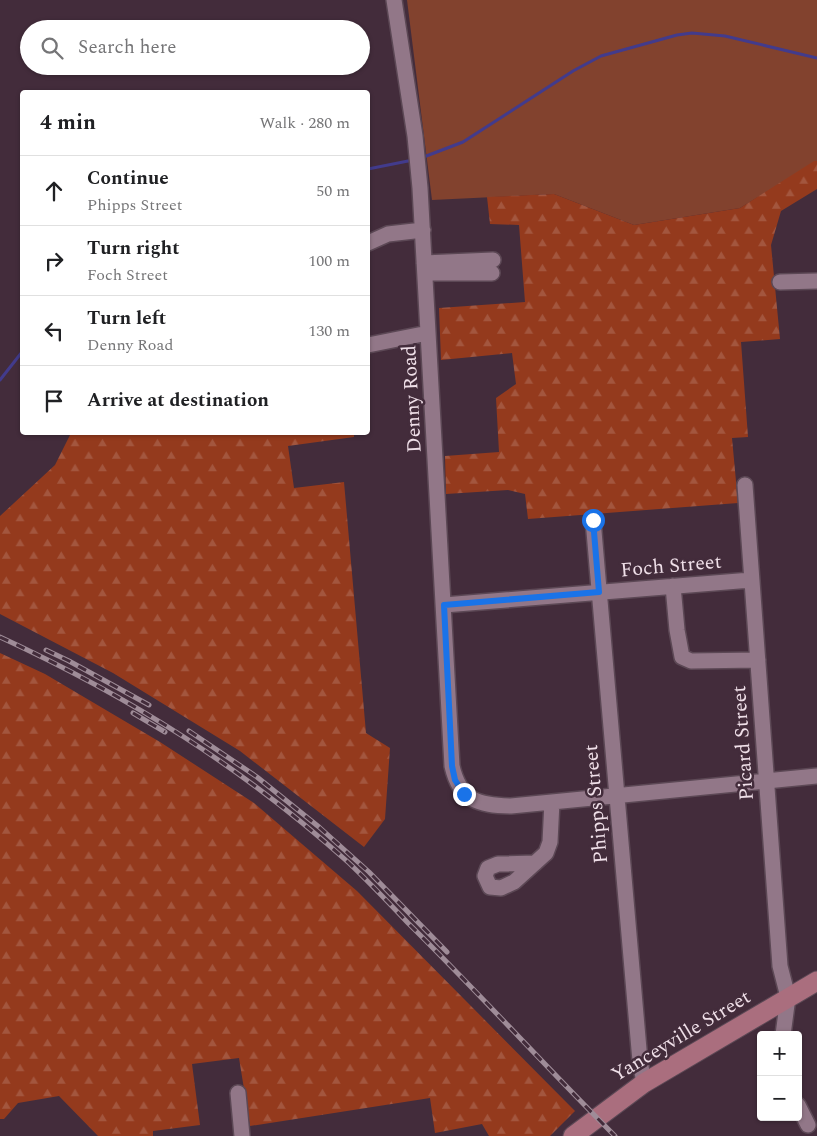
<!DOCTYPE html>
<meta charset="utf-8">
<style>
:root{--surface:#fff;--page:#f6f6f6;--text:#202124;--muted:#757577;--line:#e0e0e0}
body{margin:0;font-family:Spectral,serif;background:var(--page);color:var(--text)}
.controls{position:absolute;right:15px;bottom:15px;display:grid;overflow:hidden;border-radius:5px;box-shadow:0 1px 4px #0004}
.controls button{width:45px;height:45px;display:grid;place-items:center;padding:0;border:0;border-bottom:1px solid var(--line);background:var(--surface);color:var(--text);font:25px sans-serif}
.stop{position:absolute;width:15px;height:15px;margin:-11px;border:4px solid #1a73e8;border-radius:50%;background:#fff}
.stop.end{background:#1a73e8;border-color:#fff;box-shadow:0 1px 5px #0008}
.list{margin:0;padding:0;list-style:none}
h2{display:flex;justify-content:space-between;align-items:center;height:65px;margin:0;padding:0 20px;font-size:21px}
h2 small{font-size:16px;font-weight:400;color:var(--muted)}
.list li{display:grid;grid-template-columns:32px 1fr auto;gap:15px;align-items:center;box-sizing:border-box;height:70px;padding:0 20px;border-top:1px solid var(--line)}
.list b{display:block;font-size:19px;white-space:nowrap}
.list p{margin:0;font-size:16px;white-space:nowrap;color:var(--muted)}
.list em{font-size:16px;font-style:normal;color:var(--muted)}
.icon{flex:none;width:28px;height:28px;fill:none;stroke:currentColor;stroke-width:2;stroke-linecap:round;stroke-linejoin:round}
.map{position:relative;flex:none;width:817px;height:1136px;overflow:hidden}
.search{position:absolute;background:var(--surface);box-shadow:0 1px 4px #0004;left:20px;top:20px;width:350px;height:55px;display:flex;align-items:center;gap:12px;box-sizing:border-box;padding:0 18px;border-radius:28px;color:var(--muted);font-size:19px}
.panel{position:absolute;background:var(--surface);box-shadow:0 1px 4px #0004;left:20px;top:90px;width:350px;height:345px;border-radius:5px}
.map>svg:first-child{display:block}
.grass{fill:#82422e}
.forest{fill:url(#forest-firs)}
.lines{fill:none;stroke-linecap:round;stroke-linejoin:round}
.stream{stroke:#423b8c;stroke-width:3}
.minor-casing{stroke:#5c4855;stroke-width:18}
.major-casing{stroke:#5c4855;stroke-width:21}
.minor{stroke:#927788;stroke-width:15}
.major{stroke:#aa6e7e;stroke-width:19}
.rail-casing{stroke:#9f8c98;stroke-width:5}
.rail{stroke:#432c3b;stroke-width:3;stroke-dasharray:9;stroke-linecap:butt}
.route{stroke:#1a73e8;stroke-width:6}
.labels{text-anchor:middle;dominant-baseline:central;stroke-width:5;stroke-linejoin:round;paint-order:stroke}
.street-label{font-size:20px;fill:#efdfe8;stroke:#432c3b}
</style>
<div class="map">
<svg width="817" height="1136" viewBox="0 0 817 1136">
<defs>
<pattern id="forest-firs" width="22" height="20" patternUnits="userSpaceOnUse" patternTransform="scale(1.25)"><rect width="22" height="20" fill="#943a1d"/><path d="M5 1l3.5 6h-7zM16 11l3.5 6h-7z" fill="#a3563e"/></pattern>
</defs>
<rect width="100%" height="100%" fill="#432c3b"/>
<path class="grass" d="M407,0H817V161L740,208L634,225L554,194L432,200Z"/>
<path class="forest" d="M814,161H817V189L781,211L771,245L780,339L741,342L748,437L732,438L738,503L528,519L525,494L508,490L446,494L445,456L499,452L496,398L516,384L512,353L441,360L439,308L525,302L519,225L490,224L487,197L554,194L634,225L740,208Z
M71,433H354V437L288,446L294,488L344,482L366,733L390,748L385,819L364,847L240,751L113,673L0,614V516L55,465Z
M0,653L45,674L160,742L254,803L357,891L575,1111L550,1136H489L482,1124L435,1133L430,1098L250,1126L239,1058L192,1064L200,1125L153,1131V1136H98L59,1096L18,1103L4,1119H0Z"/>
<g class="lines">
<path class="stream" d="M421,158L463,142L573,71L601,56L677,35L692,33L725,36L817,58
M368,169L413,160
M0,380L22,352"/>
<g class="minor-casing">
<path id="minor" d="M394,0L415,136L420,188L452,766C460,801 478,805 511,806L817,776
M368,243L388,234L423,230
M424,263L493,260
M425,273H492
M780,282L817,281
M368,345L428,333
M745,485L780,966L788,997L783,1035
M593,520L640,1061L644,1083
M673,586L677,630L682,657L691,661L758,660
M444,605L751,580
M535,863L498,864L488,868L485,876L490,887L501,888L514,882L546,853L550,842L552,802
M238,1093L242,1136
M798,1105L808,1125"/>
</g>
<g class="major-casing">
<path id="major" d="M573,1136L644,1083L817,981"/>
</g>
<use href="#minor" class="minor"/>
<use href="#major" class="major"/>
<g class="rail-casing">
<path id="rail" d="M0,637C130,697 242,767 349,863C369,882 389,903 408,923C479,993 545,1066 615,1136
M46,650L69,661L149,705
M133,713L165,732
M189,731L257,777L319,827L369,872L447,952"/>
</g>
<use href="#rail" class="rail"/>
</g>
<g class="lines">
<path class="route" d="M464,794L455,780L452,766L444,605L599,592L593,520"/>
</g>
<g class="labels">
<g class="street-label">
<text transform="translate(412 399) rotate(-93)">Denny Road</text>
<text transform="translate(671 566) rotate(-5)">Foch Street</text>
<text transform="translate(743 743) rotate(-94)">Picard Street</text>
<text transform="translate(596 804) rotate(-95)">Phipps Street</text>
<text transform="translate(681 1036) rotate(-31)">Yanceyville Street</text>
</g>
</g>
</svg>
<div class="controls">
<button>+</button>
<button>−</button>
</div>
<div class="stop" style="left:593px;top:520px"></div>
<div class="stop end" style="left:464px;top:794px"></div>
<div class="search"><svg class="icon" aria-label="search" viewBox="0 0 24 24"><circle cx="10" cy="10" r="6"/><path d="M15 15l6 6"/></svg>Search here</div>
<section class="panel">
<h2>4 min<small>Walk · 280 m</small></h2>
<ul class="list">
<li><svg class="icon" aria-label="ahead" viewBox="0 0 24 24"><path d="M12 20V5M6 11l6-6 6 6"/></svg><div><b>Continue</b><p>Phipps Street</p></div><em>50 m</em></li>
<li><svg class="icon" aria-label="right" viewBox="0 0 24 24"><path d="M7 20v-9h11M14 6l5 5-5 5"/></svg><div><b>Turn right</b><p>Foch Street</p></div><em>100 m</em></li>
<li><svg class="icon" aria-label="left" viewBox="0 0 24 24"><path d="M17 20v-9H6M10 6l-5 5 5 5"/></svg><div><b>Turn left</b><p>Denny Road</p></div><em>130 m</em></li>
<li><svg class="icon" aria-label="arrive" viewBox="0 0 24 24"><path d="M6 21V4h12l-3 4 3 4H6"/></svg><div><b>Arrive at destination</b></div></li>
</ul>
</section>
</div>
